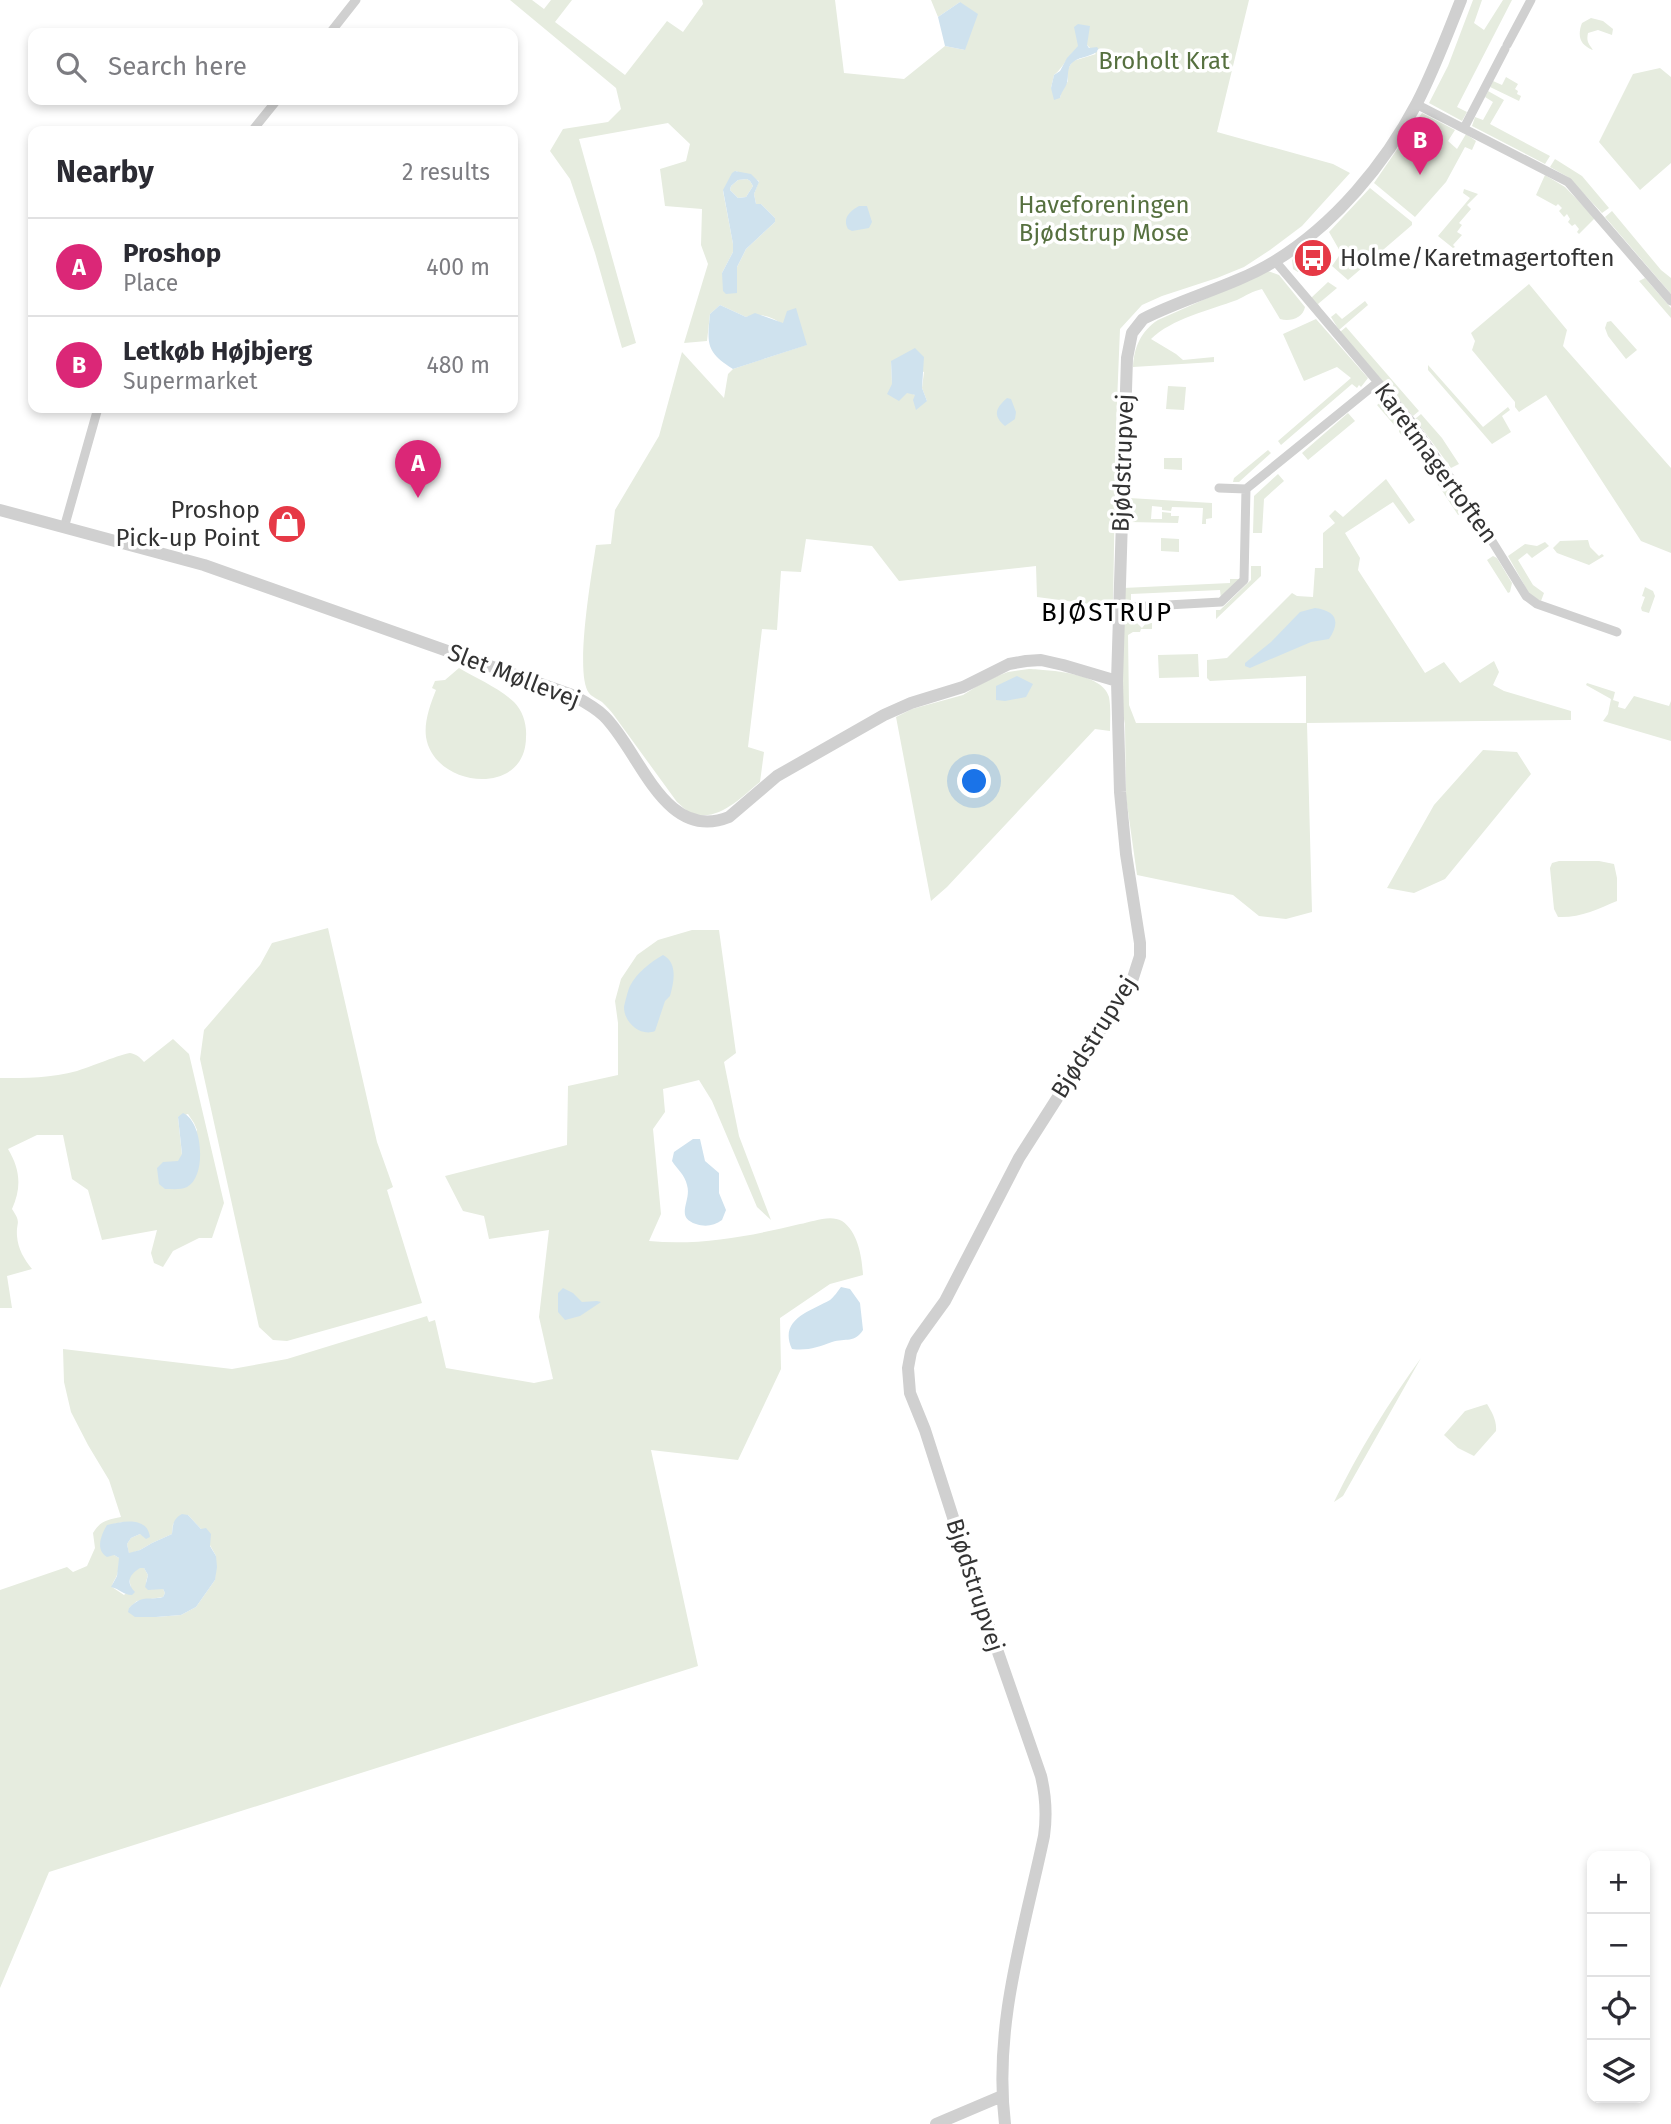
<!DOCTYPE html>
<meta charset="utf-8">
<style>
:root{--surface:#fff;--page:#f7f7f7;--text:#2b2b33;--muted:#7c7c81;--line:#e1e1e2;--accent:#db2777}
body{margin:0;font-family:"Fira Sans",sans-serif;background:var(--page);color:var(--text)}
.controls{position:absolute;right:21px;bottom:21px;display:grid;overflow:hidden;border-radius:14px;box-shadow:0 4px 10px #0003}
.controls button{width:63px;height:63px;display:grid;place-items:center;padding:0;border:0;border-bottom:2px solid var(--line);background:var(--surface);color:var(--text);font:35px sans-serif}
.you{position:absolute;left:975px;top:782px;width:24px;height:24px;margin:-18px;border:5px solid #fff;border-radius:50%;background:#1a73e8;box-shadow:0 0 0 10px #1a73e833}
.badge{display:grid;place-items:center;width:46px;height:46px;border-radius:50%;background:var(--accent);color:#fff;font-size:23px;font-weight:700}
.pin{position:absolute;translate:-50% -58px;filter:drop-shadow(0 2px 4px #0008)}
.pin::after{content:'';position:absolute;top:37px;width:24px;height:21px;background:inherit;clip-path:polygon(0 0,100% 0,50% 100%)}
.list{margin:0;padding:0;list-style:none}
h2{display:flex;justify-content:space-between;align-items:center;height:91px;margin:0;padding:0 28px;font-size:30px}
h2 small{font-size:23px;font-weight:400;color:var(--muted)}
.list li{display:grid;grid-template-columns:46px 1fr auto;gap:21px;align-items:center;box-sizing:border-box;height:98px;padding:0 28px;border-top:2px solid var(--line)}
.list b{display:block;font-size:26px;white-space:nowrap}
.list p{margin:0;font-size:23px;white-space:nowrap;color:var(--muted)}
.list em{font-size:23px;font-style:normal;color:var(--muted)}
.icon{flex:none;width:38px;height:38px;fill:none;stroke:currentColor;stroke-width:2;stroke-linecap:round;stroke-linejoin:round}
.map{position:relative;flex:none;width:1671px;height:2124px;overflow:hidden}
.search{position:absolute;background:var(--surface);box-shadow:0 4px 10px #0003;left:28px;top:28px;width:490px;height:77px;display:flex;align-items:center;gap:18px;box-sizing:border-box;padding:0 24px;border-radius:14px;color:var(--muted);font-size:26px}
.panel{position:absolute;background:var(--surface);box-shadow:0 4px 10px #0003;left:28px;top:126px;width:490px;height:287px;border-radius:14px}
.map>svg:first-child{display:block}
.green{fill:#e6ecdf;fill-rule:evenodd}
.water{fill:#cfe2ee;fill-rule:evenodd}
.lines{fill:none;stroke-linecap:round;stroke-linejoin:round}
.minor{stroke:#d0d0d0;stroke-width:9}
.tertiary{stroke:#d0d0d0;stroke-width:12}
.labels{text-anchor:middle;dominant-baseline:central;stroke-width:7;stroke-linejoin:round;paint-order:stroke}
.park-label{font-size:24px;fill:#56703f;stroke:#fff}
.poi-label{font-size:24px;fill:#333;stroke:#fff;text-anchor:start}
.street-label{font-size:24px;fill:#333;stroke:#fff}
.neighbourhood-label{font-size:26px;letter-spacing:2px;fill:#000;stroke:#fff}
</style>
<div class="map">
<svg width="1671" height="2124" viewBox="0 0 1671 2124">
<rect width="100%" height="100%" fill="#fff"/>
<path class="green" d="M510,0H532L544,9L551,0H572L555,22L625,75L667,21L683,32L703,4L702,0H835L844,73L904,79L945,46L965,50L960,2L938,17L931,0H1249L1217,132L1333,164L1350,173L1302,226L1270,250L1244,267L1217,278L1162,296L1142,305L1120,329L1116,427L1113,607L1037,597L1036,566L899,581L872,546L806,539L801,572L781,571L777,630L762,629L748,747L764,752L760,782C740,798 718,823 691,813C686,811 681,805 677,802L613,714C610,710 606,706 602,702C598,699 592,697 589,693C574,674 592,572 596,545L611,544L615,510L659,436L682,352L724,398L728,374L733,369L806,345C790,330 770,308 746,317L720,305L710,314L707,341L684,343L708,264L701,245L702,209L665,206L660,169L686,161L690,144L668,123L579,139L636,343L622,348L595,253L570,179L550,151L563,129L608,122L621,109L616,88ZM1087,45L1096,54L1073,61L1067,70L1068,81L1061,93L1060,98L1051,88L1054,75C1066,66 1070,47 1087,45ZM736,171L759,181L754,194L756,204H761L775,218V222L746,249L737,267V293L722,273L733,252V244L723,191ZM891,361L924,372L922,388L927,401L892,384Z
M1473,0H1482L1474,23L1484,30L1503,0H1512L1457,107L1467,112L1462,121L1429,103L1448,66Z
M1591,18L1603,21L1613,29L1612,35L1598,30L1588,33C1586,42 1589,44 1593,50C1580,45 1577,36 1582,23Z
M1660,68L1671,77V163L1640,190L1599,142L1633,74Z
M1506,77L1518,84L1515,89L1518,91L1517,94L1521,96L1519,101L1490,87L1493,81L1502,85Z
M1488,91L1504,100L1490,124L1550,156L1545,164L1472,126L1475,117L1483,120L1493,102L1485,97Z
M1422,113L1455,130L1448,141L1457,149L1466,134L1476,141L1472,150L1465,147L1446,182L1415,217L1374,183Z
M1555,159L1582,176L1609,208L1602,213L1568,177L1550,167Z
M1545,175L1565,187L1595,218L1579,234L1577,232L1579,229L1575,224L1572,226L1568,222L1570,219L1567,214L1564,217L1559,211L1562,208L1558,204L1556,206L1536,195Z
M747,179L750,181L753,186L746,197L738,198L730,190L731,186L738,180Z
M1370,188L1412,222V225L1348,280L1332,266L1341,253L1329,232Z
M1464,189L1478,194L1467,205L1471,209L1459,223L1462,225L1457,232L1462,235L1453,245L1455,247L1453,248L1438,236L1470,198L1463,193Z
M1612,211L1661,270L1671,278V294L1605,217Z
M1311,246L1305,267L1298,272L1293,269L1292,260Z
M1268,271L1279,275L1305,307C1303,318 1290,322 1280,319L1262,289C1253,291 1245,296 1237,300C1210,310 1171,319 1151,339L1176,354L1183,360L1214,357V362L1133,367C1134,347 1141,331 1158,320Z
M1645,278L1671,308V318L1639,281Z
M1328,282L1337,288L1318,304L1323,312L1311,298Z
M1529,284L1567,330L1563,346L1671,468V553L1641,541L1546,395L1519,412L1515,407V402L1472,350L1475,341L1471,333Z
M1365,301L1368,305L1339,330L1331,317L1336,313L1342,319Z
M1316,319L1368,378L1361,387L1359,385L1357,388L1352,384L1281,445L1278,441L1351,378L1337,367L1304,381L1283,334Z
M1611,321L1637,350L1626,359L1608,336L1605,328L1607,322Z
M1346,327L1419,411L1413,416L1340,332Z
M1428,365L1483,427L1508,407L1510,410L1502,416L1511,432L1492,444L1428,370Z
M1168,386L1186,387L1184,410L1166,409Z
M1385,399L1403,420L1395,426L1377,405Z
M1348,413L1355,421L1308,460L1302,453Z
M1421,414L1442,438L1459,464L1451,468L1415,419Z
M1406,425L1457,492L1456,495L1466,510L1458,515L1418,454L1399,432V430Z
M1268,450L1271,453L1239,482H1233L1234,478Z
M1164,458H1182V470L1164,469Z
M1278,474L1284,481L1264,499L1262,533H1253L1254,496Z
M1386,479L1415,520L1409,524L1393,502L1345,533L1360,558L1358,570L1425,673L1444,662L1460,683L1494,661L1499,672L1493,685L1504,691L1571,711V720L1307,723L1312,912L1286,919L1259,916L1233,895L1137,875L1126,797L1125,724L1120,699L1122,611L1131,610V613H1137L1133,619L1142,628L1146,623H1152V629H1141L1140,632H1133L1128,635L1129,705L1136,723H1306V676L1210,681L1207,678V660L1227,658L1292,593L1297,596L1313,597L1315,568H1323V533L1335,523L1329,516L1335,510L1343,517Z
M1129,498L1212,503V518L1206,519V524H1202L1203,508L1172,507L1171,511L1162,510V507L1152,506L1151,519H1162V512L1171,513V516H1179L1178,523L1129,522Z
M1161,538L1179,539V552L1161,551Z
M1588,540L1590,547L1599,556L1602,554L1604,556L1589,565L1557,553L1553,548L1560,541Z
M1545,542L1549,546L1532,558L1527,553L1518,560L1533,585L1544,593L1541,601L1531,597L1508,556L1525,544L1537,546Z
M1493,556L1497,558L1512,583L1510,592L1508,593L1487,560Z
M1251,566H1261V576L1216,619V610H1220L1251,580Z
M1230,579H1239L1221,599L1220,590L1131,594V607H1122L1123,588L1230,583Z
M1645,587L1653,591L1655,596L1649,613L1642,611L1641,608L1645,597L1642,596Z
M1198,654L1199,677L1159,678L1158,655Z
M459,668C476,678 499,688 514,702C523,711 527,725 526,737C526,798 434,788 426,737C424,722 430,705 436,690L432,688L435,681L445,680Z
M1029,669C1049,670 1103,673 1109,697C1111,708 1110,720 1110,731L1095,729L947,887L931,901L896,717L912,709L963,695L987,680L1008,672Z
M1587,683L1615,692L1613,700L1619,702L1618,707L1625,709L1634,696L1669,706L1671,701V741L1603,721L1608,714L1611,699L1586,685Z
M1483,750L1517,752L1531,774L1445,879L1414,893L1387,888L1434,805Z
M1559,861H1599L1614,864L1617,878V901C1598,909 1580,918 1558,917L1554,909L1550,868L1552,863Z
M328,928L377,1142L393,1187L387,1190L422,1303L287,1341L273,1340L259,1327L200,1059L204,1030L260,965L272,943Z
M692,930H719L736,1053L724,1062L739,1136L771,1220L757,1207L712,1101L699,1080L663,1089L665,1112L653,1129L661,1214L649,1241C699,1246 751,1236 800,1224C812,1222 830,1214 842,1221C858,1232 862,1257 863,1275L830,1284L780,1318L781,1369L738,1460L651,1450L698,1666L49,1872L0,1988V1590L67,1567L73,1572L87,1566L95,1548L93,1533C100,1521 107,1520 121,1517L109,1480L88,1445L71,1412L64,1382L63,1349L232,1369L287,1359L427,1316L429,1322L435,1320L446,1368L534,1383L553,1379L539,1317L549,1230L489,1239L484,1216L463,1211L445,1176L567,1145L568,1086L618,1075V1023L615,1001L621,979L637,955L658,940ZM188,1515L201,1529L216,1556L215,1580L196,1607L181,1615L156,1617L129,1608L137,1601L163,1597L165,1593L163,1589H148L146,1582L148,1575L144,1568L140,1567L133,1572L129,1578L131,1588L124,1595L112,1587C113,1581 115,1580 117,1575C119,1570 119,1563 119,1558L114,1555V1524L123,1522L150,1537L140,1534L131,1538L127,1544L129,1554L140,1550L152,1543L172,1534L173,1524Z
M173,1039L189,1054L224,1203L212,1238H199L173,1251L163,1267L154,1263L151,1253L157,1230L102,1240L88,1190L72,1179L63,1135H37L8,1149C20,1169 22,1187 12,1209C22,1224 16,1221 17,1236C18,1249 24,1259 32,1269L7,1276L12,1308H0V1078C26,1078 52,1078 77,1071C87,1068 124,1053 130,1053C136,1054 140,1057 144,1062ZM188,1114L194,1123L197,1130L165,1189L182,1155L178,1117Z
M1421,1358L1343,1496L1334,1502C1359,1450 1388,1404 1421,1358Z
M1487,1404C1492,1412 1497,1421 1496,1431L1474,1456L1458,1448L1444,1435L1465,1411Z"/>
<path class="water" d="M960,2L978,14L965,50L945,46L938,17Z
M1078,24L1090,26L1087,45L1089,48L1097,47L1099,50C1092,57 1081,56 1073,62C1066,68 1069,76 1067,83C1065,89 1061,92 1060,98L1054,100L1051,88L1054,75L1060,71L1067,58L1078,46L1074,27Z
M735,171L751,174L759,182L754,194L756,204H761L775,218V222L746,249L737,267V293L726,294L723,291L722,273L733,252V244L723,190L732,173ZM747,179L750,181L753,186L746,197L738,198L730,190L731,186L738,180Z
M859,206H867L872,222L869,228L852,231L848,229C842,218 850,211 859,206Z
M720,305L746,317L755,313L783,323L787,311L796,308L807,345L733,369C706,352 707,344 710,314Z
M915,348L924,357L922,388L927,401L916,410L913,400L915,395L907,393L899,401L887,394L892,384L891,361Z
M1007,398L1011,399L1016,412L1015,419L1005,426C992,415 996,408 1007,398Z
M1315,608C1336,611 1341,621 1329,639L1311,642L1250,668L1245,666V663L1271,642L1300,612Z
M1017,676L1033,684L1026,697L1005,701L996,700V686Z
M663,955C678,963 674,982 670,996L665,1001L655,1031C641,1037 624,1023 624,1007C625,1002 628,990 630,986C637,972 651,962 663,955Z
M183,1113C203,1121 207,1177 187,1187C182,1190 172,1189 165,1189L159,1184L157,1168L163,1162L178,1161L182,1154L178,1117Z
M693,1139H700L705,1161L719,1173V1193L726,1210L722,1220C714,1226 705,1227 696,1224C674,1217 692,1201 687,1185C685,1175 677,1169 672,1161L674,1152Z
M841,1287L850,1289L860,1303L863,1330C855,1343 846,1338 832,1342C818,1347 808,1351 792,1349C778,1319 811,1311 830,1300C834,1297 838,1291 841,1287Z
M563,1288L573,1293L582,1302L597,1301L601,1302L580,1316L565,1320L558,1312V1293Z
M182,1514L188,1515L201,1529L206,1528L211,1534L210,1546L216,1556L217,1567L215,1580L196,1607L181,1615L156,1617H135L128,1612L129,1608C143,1594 146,1601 163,1597L165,1593L163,1589L148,1590L145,1587L148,1575L144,1568H140C130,1574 125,1582 135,1592L132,1595C123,1595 120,1589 111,1587L117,1576L119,1558L114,1555L107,1557C95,1550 101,1535 107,1525C123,1521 147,1516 150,1537L146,1539L140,1534L131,1538L127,1544L129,1553L140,1550L152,1543L172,1534C173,1524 173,1519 182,1514Z"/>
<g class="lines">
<path class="minor" d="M330,33L356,0
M1507,45L1531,0
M1416,104L1568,182L1671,301
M1464,128L1505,49
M252,131L277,100
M1275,261L1411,421L1474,512L1526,596L1537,604L1617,632
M1219,488L1246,489
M64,528L98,408
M1132,607L1221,602L1244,580L1246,489L1378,382"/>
<path class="tertiary" d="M0,510L204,565L572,695C583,701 595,707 604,716C640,751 664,843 729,817L777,776L884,715L911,703L963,687L1009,664L1026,661L1041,660L1063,665L1117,681
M936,2124L1002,2096
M1005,2124C993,2026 1024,1931 1044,1836C1047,1815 1046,1797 1041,1776L975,1586L925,1430L910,1393L908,1368L911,1352L916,1341L945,1301L1019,1158L1132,981L1140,956V943L1126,854L1120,792L1117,681L1127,358L1132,333L1143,319C1186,297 1234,286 1275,261C1334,225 1385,164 1417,103C1434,70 1447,35 1461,0"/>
</g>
<defs>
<g id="bus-disc" transform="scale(2.0125)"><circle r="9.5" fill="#e63946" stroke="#fff"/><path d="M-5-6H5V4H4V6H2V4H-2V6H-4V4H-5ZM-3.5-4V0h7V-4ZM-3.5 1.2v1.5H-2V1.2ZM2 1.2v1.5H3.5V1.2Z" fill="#fff"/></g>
<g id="shop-disc" transform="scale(2.0125)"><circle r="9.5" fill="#e63946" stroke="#fff"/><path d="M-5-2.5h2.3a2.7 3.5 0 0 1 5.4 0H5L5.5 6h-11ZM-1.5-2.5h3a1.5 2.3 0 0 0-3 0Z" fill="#fff"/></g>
</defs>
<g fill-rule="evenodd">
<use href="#bus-disc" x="1313" y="258"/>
<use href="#shop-disc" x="287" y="524"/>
</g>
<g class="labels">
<g class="park-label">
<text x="1164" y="61">Broholt Krat</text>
<text x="1104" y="205">Haveforeningen<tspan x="1104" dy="28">Bjødstrup Mose</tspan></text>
</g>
<g class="poi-label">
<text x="1340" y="258">Holme/Karetmagertoften</text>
<text x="260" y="510" text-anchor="end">Proshop<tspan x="260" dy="28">Pick-up Point</tspan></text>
</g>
<g class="street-label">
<text transform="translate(1123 463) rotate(-88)">Bjødstrupvej</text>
<text transform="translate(1436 463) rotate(54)">Karetmagertoften</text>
<text transform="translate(514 676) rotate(21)">Slet Møllevej</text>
<text transform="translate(1094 1037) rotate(-58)">Bjødstrupvej</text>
<text transform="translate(975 1585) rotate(72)">Bjødstrupvej</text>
</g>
<g class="neighbourhood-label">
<text x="1107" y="612">BJØSTRUP</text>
</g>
</g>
</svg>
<div class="controls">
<button>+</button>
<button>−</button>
<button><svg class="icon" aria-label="locate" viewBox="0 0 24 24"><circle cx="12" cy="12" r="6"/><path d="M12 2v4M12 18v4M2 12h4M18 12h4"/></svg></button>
<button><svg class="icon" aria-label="layers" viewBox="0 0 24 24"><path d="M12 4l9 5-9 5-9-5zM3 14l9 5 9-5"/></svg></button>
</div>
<div class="you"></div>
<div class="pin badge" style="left:418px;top:498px">A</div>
<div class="pin badge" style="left:1420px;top:175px">B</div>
<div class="search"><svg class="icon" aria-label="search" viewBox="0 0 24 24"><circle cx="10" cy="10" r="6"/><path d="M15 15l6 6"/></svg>Search here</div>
<section class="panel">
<h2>Nearby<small>2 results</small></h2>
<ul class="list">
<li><span class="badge">A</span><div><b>Proshop</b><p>Place</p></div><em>400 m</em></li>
<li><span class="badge">B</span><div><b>Letkøb Højbjerg</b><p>Supermarket</p></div><em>480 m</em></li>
</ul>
</section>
</div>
